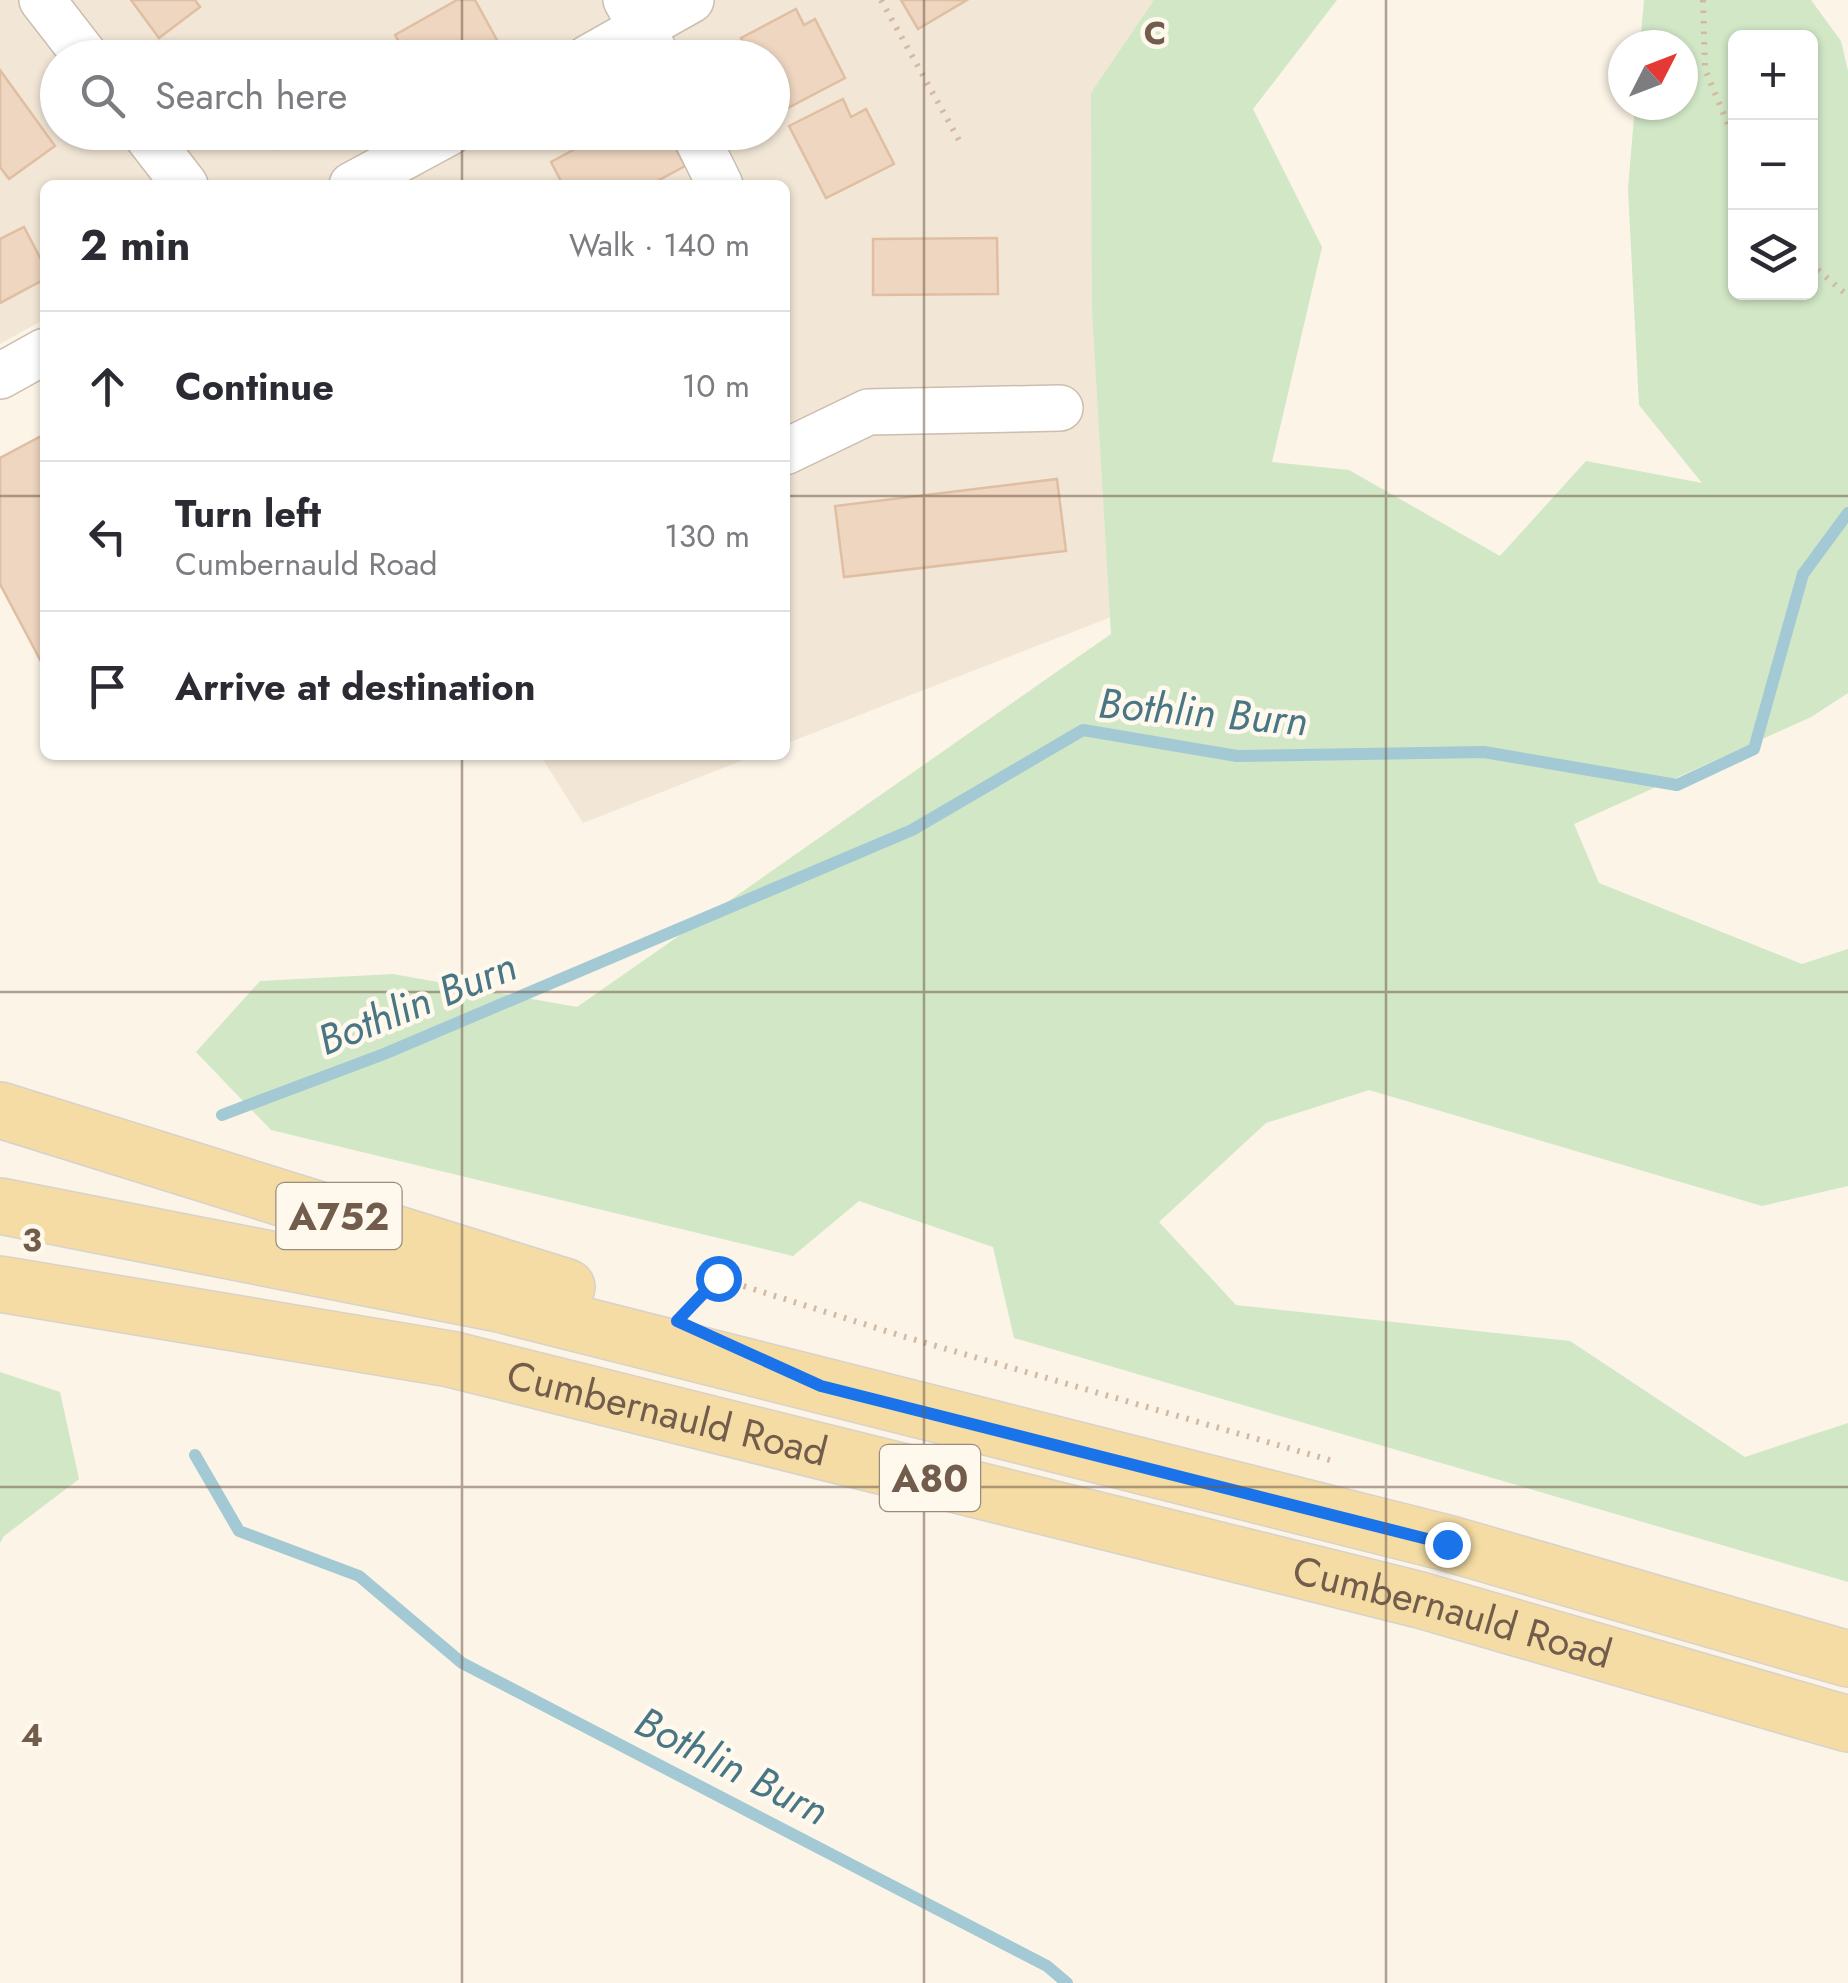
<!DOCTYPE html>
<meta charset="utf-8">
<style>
:root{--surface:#fff;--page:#f2f2f3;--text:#2b2b33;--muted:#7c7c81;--line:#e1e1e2}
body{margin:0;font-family:Jost,sans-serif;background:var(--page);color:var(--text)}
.controls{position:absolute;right:30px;top:30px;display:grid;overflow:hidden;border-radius:15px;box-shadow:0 2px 8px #0004}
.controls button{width:90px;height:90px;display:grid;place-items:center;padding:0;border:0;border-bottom:2px solid var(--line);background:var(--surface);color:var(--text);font:50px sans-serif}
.compass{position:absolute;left:1608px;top:30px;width:90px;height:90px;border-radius:50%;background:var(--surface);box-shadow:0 2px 8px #0004;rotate:48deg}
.stop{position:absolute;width:30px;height:30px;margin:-22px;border:8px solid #1a73e8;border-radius:50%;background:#fff}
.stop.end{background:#1a73e8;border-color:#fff;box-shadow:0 2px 10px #0008}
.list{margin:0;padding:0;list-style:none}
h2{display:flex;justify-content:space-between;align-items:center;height:130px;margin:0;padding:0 40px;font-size:42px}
h2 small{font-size:32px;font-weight:400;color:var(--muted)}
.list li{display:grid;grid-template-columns:65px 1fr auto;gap:30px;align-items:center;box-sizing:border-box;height:150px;padding:0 40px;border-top:2px solid var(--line)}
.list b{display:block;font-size:38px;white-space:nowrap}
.list p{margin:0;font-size:32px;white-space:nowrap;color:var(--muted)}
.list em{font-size:32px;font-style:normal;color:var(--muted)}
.icon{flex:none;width:55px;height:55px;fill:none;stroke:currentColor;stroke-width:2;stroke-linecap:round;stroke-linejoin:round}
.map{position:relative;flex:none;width:1848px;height:1983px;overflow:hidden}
.search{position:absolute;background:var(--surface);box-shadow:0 2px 8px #0004;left:40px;top:40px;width:750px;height:110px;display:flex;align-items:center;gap:25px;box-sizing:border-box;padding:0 35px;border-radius:55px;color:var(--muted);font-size:38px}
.panel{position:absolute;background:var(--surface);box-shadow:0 2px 8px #0004;left:40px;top:180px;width:750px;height:580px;border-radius:15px}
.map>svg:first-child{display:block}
.residential{fill:#f2e7d6;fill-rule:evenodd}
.green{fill:#d1e7c6;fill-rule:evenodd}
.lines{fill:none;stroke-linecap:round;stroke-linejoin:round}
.stream{stroke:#a3c9d4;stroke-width:12}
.building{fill:#eed6c0;stroke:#e0bea2;stroke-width:2.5}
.minor-casing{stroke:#ccbdae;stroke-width:48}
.major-casing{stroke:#d8d2cd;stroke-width:58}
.path{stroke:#d3b9a3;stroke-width:6;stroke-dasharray:2.5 8;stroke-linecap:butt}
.minor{stroke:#fff;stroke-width:45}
.major{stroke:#f4dca4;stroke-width:55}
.route{stroke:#1a73e8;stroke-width:12}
.grid{fill:none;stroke:#725d4d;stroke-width:2.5;stroke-opacity:0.55}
.labels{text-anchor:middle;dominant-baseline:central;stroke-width:9;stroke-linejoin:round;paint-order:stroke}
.shield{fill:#fef8ed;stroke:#9c8c7d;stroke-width:2.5}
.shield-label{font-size:38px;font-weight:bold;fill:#725d4d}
.street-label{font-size:40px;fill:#725d4d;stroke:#fef8ed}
.water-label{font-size:42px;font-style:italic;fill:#487684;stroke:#fef8ed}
.grid-label{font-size:32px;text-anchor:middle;font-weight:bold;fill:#725d4d;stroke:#fef8ed;stroke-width:9;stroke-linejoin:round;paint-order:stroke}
</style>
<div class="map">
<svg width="1848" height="1983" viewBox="0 0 1848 1983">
<rect width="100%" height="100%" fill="#fbf4e7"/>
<path class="residential" d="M0,0H1159L1091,93L1111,617L785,744V185H45V319L0,344ZM58,58H772V132H58Z
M540,755H756L583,823Z"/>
<path class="green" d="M1154,0H1337L1253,109L1322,247L1272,462L1349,470L1500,556L1586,461L1702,483L1639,405L1628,189L1635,105H1683V45H1640L1644,0H1811L1841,41L1848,71V693L1811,717L1574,824L1599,883L1802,964L1848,949V1186L1762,1206L1369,1090L1266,1123L1159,1222L1236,1305L1570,1341L1745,1457L1848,1423V1582L1014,1338L993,1247L859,1201L793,1256L271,1130L196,1052L260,981L393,974L577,1007L1111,634L1092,310L1091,93ZM1736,38H1810V292H1736Z
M0,1372L60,1392L79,1479L4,1536L0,1543Z"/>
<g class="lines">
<path class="stream" d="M222,1115L384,1054L912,830L1083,730L1237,756L1484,752L1677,785L1754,749L1803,574L1848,513
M195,1455L239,1531L359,1576L462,1663L1047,1966L1067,1983"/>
</g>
<path class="building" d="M131,0H195L200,7L159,38Z
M457,0H475L497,40L465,58H408L395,35Z
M901,0H967L918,29Z
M796,9L804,25L815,19L845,78L780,112L772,98V58H751L741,38Z
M0,70L55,146L9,179L0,167Z
M843,99L851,117L866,109L894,164L826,198L789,126Z
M267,132H309L275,149Z
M606,132H667L685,166L650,185H563L551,162Z
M24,227L45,267V279L0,303V239Z
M997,238L998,294L873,295V239Z
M45,434V669L0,584V458Z
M1057,479L1066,551L844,577L835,506Z"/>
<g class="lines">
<g class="minor-casing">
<path id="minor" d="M42,0L87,58
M626,0L658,58
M588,58L691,0
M144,132L185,185
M694,132L720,185
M352,185L450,132
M0,376L45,351
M785,452L868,412L1060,408"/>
</g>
<g class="major-casing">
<g id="major">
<path d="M0,1110L567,1287"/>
<path d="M0,1206L499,1304L1447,1543L1848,1659"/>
<path id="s1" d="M0,1284L450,1359L1420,1600L1848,1724"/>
</g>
</g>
<path class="path" d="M881,0L960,142
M1703,0L1705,69L1736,144
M1810,263L1848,296
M693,1304L718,1278L902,1336L1333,1461"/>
<use href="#minor" class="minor"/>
<use href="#major" class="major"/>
</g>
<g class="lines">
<path class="route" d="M718,1278L677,1321L821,1386L1447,1544"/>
</g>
<path class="grid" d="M462,0V58M924,0V1983M1386,0V1983M462,132V185M0,496H45M785,496H1848M462,755V1983M0,992H1848M0,1487H1848"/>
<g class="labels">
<g class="shield">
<rect x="276.5" y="1183" width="125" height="66" rx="8"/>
<rect x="880" y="1445" width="100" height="66" rx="8"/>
</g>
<g class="shield-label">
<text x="339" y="1216">A752</text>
<text x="930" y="1478">A80</text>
</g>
<g class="street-label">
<text stroke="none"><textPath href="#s1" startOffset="680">Cumbernauld Road</textPath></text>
<text stroke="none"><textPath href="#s1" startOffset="1490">Cumbernauld Road</textPath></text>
</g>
<g class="water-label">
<text transform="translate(1203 712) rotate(5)">Bothlin Burn</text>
<text transform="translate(417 1003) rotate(-22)">Bothlin Burn</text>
<text transform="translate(732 1766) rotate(27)">Bothlin Burn</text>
</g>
</g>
<g class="grid-label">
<text x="1155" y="44">C</text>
<text x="32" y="1251">3</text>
<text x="32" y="1746">4</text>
</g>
</svg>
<div class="controls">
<button>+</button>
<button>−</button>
<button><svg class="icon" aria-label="layers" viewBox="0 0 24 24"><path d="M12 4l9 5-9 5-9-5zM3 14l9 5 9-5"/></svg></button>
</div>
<svg class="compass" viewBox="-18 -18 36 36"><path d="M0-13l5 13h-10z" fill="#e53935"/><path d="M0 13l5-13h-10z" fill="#7c7c81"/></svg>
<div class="stop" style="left:718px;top:1278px"></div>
<div class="stop end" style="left:1447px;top:1544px"></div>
<div class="search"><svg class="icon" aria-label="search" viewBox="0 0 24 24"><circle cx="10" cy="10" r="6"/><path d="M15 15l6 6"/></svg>Search here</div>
<section class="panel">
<h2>2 min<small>Walk · 140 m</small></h2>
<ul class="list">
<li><svg class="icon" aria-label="ahead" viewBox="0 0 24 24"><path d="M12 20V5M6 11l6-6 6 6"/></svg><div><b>Continue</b></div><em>10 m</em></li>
<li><svg class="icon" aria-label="left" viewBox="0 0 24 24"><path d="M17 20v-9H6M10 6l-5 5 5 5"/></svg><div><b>Turn left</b><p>Cumbernauld Road</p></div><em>130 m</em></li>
<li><svg class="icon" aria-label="arrive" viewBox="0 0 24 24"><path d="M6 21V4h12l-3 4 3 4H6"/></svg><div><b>Arrive at destination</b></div></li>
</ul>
</section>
</div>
